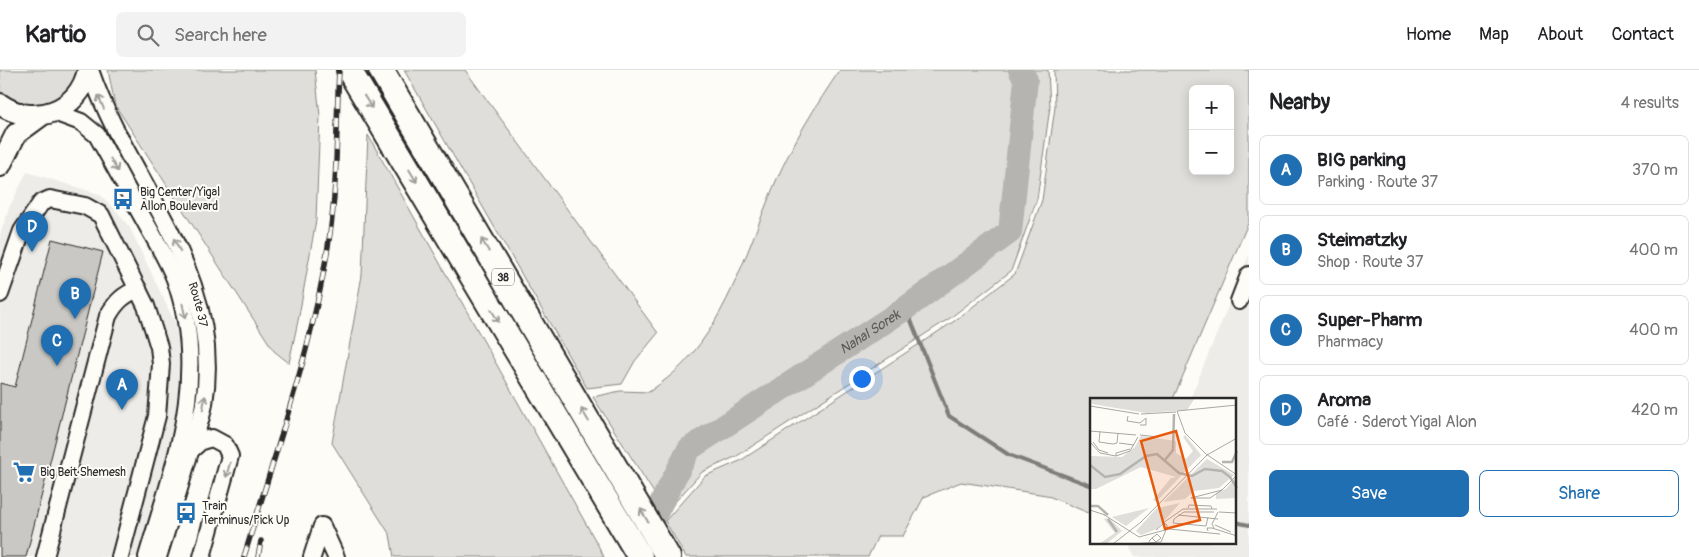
<!DOCTYPE html>
<meta charset="utf-8">
<style>
:root{--surface:#fff;--page:#f2f2f2;--text:#202124;--muted:#757577;--line:#e0e0e0;--accent:#1f6fb2}
body{margin:0;font-family:Pangolin,sans-serif;background:var(--page);color:var(--text)}
.controls{position:absolute;right:15px;top:15px;display:grid;overflow:hidden;border-radius:8px;box-shadow:0 2px 12px #0003}
.controls button{width:45px;height:45px;display:grid;place-items:center;padding:0;border:0;border-bottom:1px solid var(--line);background:var(--surface);color:var(--text);font:25px sans-serif}
.you{position:absolute;left:861px;top:308px;width:18px;height:18px;margin:-12px;border:4px solid #fff;border-radius:50%;background:#1a73e8;box-shadow:0 0 0 8px #1a73e833}
.badge{display:grid;place-items:center;width:32px;height:32px;border-radius:50%;background:var(--accent);color:#fff;font-size:16px;font-weight:700}
.pin{position:absolute;translate:-50% -41px;filter:drop-shadow(0 1px 2px #0008)}
.pin::after{content:'';position:absolute;top:26px;width:18px;height:15px;background:inherit;clip-path:polygon(0 0,100% 0,50% 100%)}
.list{margin:0;padding:0;list-style:none}
h2{display:flex;justify-content:space-between;align-items:center;height:65px;margin:0;padding:0 20px;font-size:21px}
h2 small{font-size:16px;font-weight:400;color:var(--muted)}
.list li{display:grid;grid-template-columns:32px 1fr auto;gap:15px;align-items:center;box-sizing:border-box;height:70px;margin:0 10px 10px;padding:0 10px;border:1px solid var(--line);border-radius:8px}
.list b{display:block;font-size:19px;white-space:nowrap}
.list p{margin:0;font-size:16px;white-space:nowrap;color:var(--muted)}
.list em{font-size:16px;font-style:normal;color:var(--muted)}
.actions{display:flex;gap:10px;padding:15px 20px}
.actions a{flex:1;padding:11px 0;border:1px solid var(--accent);border-radius:8px;text-align:center;font-size:18px;color:var(--accent)}
.actions .main{background:var(--accent);color:#fff}
.icon{flex:none;width:28px;height:28px;fill:none;stroke:currentColor;stroke-width:2;stroke-linecap:round;stroke-linejoin:round}
.map{position:relative;flex:none;width:1249px;height:487px;overflow:hidden}
header{display:flex;align-items:center;gap:30px;box-sizing:border-box;height:70px;padding:0 25px;background:var(--surface);border-bottom:1px solid var(--line)}
header strong{font-size:24px}
nav{display:flex;gap:28px;margin-inline-start:auto;font-size:18px}
.search{width:350px;height:45px;background:var(--page);display:flex;align-items:center;gap:12px;box-sizing:border-box;padding:0 18px;border-radius:8px;color:var(--muted);font-size:19px}
main{display:flex}
aside{flex:1;background:var(--surface)}
.map>svg:first-child{display:block}
.built{fill:#edece8}
.green{fill:#dfdeda;stroke:#858482;fill-rule:evenodd}
.lines{fill:none;stroke-linecap:round;stroke-linejoin:round}
.stream{stroke:#7e7d7b;stroke-width:4}
.river{stroke:#b5b4b1;stroke-width:24}
.building{fill:#c9c8c4;stroke:#2b2b2b}
.minor-casing{stroke:#2b2b2b;stroke-width:20}
.major-casing{stroke:#2b2b2b;stroke-width:24}
.highway-casing{stroke:#2b2b2b;stroke-width:28}
.minor{stroke:#fdfcf7;stroke-width:16}
.major{stroke:#fdfcf7;stroke-width:20}
.highway{stroke:#fdfcf7;stroke-width:24}
.rail-casing{stroke:#2b2b2b;stroke-width:5.5}
.rail{stroke:#fdfcf7;stroke-width:4;stroke-dasharray:11;stroke-linecap:butt}
.oneway{stroke:#9e9e9b}
.labels{text-anchor:middle;dominant-baseline:central;stroke-width:4;stroke-linejoin:round;paint-order:stroke}
.shield{fill:#fdfcf7;stroke:#6a6a68;stroke-width:1}
.shield-label{font-size:11px;font-weight:bold;fill:#2b2b2b}
.poi-label{font-size:12px;fill:#2b2b2b;stroke:#fdfcf7;text-anchor:start}
.street-label{font-size:12px;fill:#2b2b2b;stroke:#fdfcf7}
.water-label{font-size:14px;font-style:italic;fill:#5b5b5a;stroke:#fdfcf7}
.inset-river{fill:none;stroke:#b5b4b1;stroke-width:2.5}
.inset-road{fill:none;stroke:#a9a8a5;stroke-width:1}
.view{fill:#e8590c;fill-opacity:0.15;stroke:#e8590c;stroke-width:2.5}
.inset-edge{fill:none;stroke:#2b2b2b;stroke-width:2.5}
</style>
<header>
<strong>Kartio</strong>
<div class="search"><svg class="icon" aria-label="search" viewBox="0 0 24 24"><circle cx="10" cy="10" r="6"/><path d="M15 15l6 6"/></svg>Search here</div>
<nav><a>Home</a><a>Map</a><a>About</a><a>Contact</a></nav>
</header>
<main>
<div class="map">
<svg width="1249" height="487" viewBox="0 0 1249 487">
<rect width="100%" height="100%" fill="#fdfcf7"/>
<filter id="ink" filterUnits="userSpaceOnUse"><feTurbulence type="fractalNoise" baseFrequency=".02" numOctaves="2"/><feDisplacementMap in="SourceGraphic" scale="10" xChannelSelector="R" yChannelSelector="G"/><feConvolveMatrix kernelMatrix="1 2 1 2 8 2 1 2 1" color-interpolation-filters="sRGB"/></filter>
<g filter="url(#ink)">
<path class="built" d="M27,102L99,124L115,139L130,158L183,270L189,304L139,487H0V165L9,138Z
M1249,185V487H1134L1129,478L1131,473H1235V330L1190,329Z"/>
<path class="green" d="M0,0H79C67,35 27,50 0,21Z
M108,0H315L320,46L316,150L299,246L289,293L274,281L115,35Z
M404,0H465L658,263L635,291L622,314L587,318Z
M840,0H1048L1050,37L1037,129L1011,201L950,248L737,386L702,402L666,442L593,327L620,321L649,322C661,313 674,304 684,293C730,244 750,171 776,111C793,72 816,35 840,0Z
M1054,0H1249V151L1173,329L1092,330L1091,444L1046,425L961,412L924,427L903,466H878L868,487H686L665,451L705,406L740,391L953,252L1015,204L1042,130L1055,37ZM1193,19H1230V101H1193Z
M368,65L599,477L604,487H394L390,465L332,373L362,205Z"/>
<g class="lines">
<path class="stream" d="M906,238L949,346L1009,385L1092,416
M1235,452L1249,455"/>
<path class="river" id="s1" d="M641,472L689,379L906,238L1010,162L1026,10L1020,0"/>
</g>
<path class="building" d="M52,169L103,182L26,487H0V313L15,317Z"/>
<g class="lines">
<g class="minor-casing">
<g id="minor">
<path id="s2" d="M90,0C130,117 225,201 204,334C201,351 194,369 189,385C179,419 169,453 158,487"/>
<path d="M54,42L81,52L97,65C114,95 130,125 147,155C157,173 168,191 175,209C210,306 174,395 147,487"/>
<path d="M0,224L22,161L41,133L50,129L85,136L101,145L146,236L159,277L161,294L157,346L120,487"/>
<path d="M1239,231L1249,205"/>
<path d="M191,380L201,371L212,368L225,375L230,386L202,487"/>
<path d="M45,487L108,246C116,232 123,225 138,219"/>
<path d="M312,487L322,456L336,487"/>
</g>
</g>
<g class="major-casing">
<path id="major" d="M0,34C33,58 80,41 88,0
M0,96L16,64L42,45"/>
</g>
<g class="highway-casing">
<path id="highway" d="M349,0L640,487
M381,0L668,487"/>
</g>
<use href="#minor" class="minor"/>
<use href="#major" class="major"/>
<use href="#highway" class="highway"/>
<g class="rail-casing">
<path id="rail" d="M244,487C275,383 313,277 329,170C338,114 336,56 339,0
M258,487L261,471"/>
</g>
<use href="#rail" class="rail"/>
</g>
<defs><path id="oneway-shaft" d="M-6 0H5M1.5-3L5.5 0L1.5 3" fill="none" stroke-width="1.6" stroke-linecap="round" stroke-linejoin="round" transform="scale(1.25)"/></defs>
<g class="oneway">
<use href="#oneway-shaft" transform="translate(101 32) rotate(-112)"/>
<use href="#oneway-shaft" transform="translate(368 32) rotate(58)"/>
<use href="#oneway-shaft" transform="translate(114 95) rotate(61)"/>
<use href="#oneway-shaft" transform="translate(413 106) rotate(59)"/>
<use href="#oneway-shaft" transform="translate(177 175) rotate(-117)"/>
<use href="#oneway-shaft" transform="translate(485 175) rotate(-121)"/>
<use href="#oneway-shaft" transform="translate(184 241) rotate(78)"/>
<use href="#oneway-shaft" transform="translate(495 246) rotate(59)"/>
<use href="#oneway-shaft" transform="translate(204 333) rotate(-80)"/>
<use href="#oneway-shaft" transform="translate(585 345) rotate(-121)"/>
<use href="#oneway-shaft" transform="translate(228 400) rotate(105)"/>
<use href="#oneway-shaft" transform="translate(644 445) rotate(-121)"/>
</g>
</g>
<defs>
<g id="bus-bare" transform="scale(1.725)"><path d="M-5-6H5V4H4V6H2V4H-2V6H-4V4H-5ZM-3.5-4V0h7V-4ZM-3.5 1.2v1.5H-2V1.2ZM2 1.2v1.5H3.5V1.2Z" fill="#1f6fb2" stroke="#fdfcf7" stroke-width="2.5" paint-order="stroke"/></g>
<g id="supermarket-bare" transform="scale(1.725)"><path d="M-6-5.5h2.5l.6 2H6L4.5 2H-2.5L-4.4-4H-6ZM-1.5 3.2a1.3 1.3 0 1 0 .1 0ZM3 3.2a1.3 1.3 0 1 0 .1 0Z" fill="#1f6fb2" stroke="#fdfcf7" stroke-width="2.5" paint-order="stroke"/></g>
</defs>
<g fill-rule="evenodd">
<use href="#bus-bare" x="123" y="129"/>
<use href="#supermarket-bare" x="24" y="402"/>
<use href="#bus-bare" x="186" y="443"/>
</g>
<g class="labels">
<rect class="shield" x="492" y="198.5" width="22" height="17" rx="4"/>
<g class="shield-label">
<text x="503" y="207">38</text>
</g>
<g class="poi-label">
<text x="140" y="122">Big Center/Yigal<tspan x="140" dy="14">Allon Boulevard</tspan></text>
<text x="40" y="402">Big Beit Shemesh</text>
<text x="202" y="436">Train<tspan x="202" dy="14">Terminus/Pick Up</tspan></text>
</g>
<g class="street-label">
<text stroke="none"><textPath href="#s2" startOffset="259">Route 37</textPath></text>
</g>
<g class="water-label">
<text stroke="none"><textPath href="#s1" startOffset="320">Nahal Sorek</textPath></text>
</g>
</g>
<g transform="translate(1090 328)">
<rect width="146" height="146" fill="#fdfcf7"/>
<path d="M0,0H105L97,12L56,15L2,6ZM95,37L111,57L66,104L63,102L81,80L86,79L51,69L6,91H0V58L32,59L45,49L51,38L86,43V55L96,61L103,53L93,39ZM117,61L144,77L129,90L104,93L95,101L73,104ZM146,79V100L126,101V95L136,91ZM90,105L67,131L51,137L46,133L67,110ZM59,110L36,128L22,119ZM19,120L32,133L16,146H9L25,135L14,121Z" fill="#dfdeda"/>
<path class="inset-river" d="M75,62L83,52L84,16M132,64H142L147,53M0,67L15,79L30,76L56,58L67,56L89,75L102,78L115,71L132,73L140,79L147,90M0,108H8L18,117M18,121L27,134"/>
<path class="inset-road" d="M0,8L49,16M51,16L86,14M38,18L37,23L50,25M50,27H56V20L50,25M0,33L46,37M10,33L9,44L23,46L27,45L28,35M50,37L68,39M0,44L10,55L26,58L40,53L48,39M3,44L9,52L18,55M29,45L44,47M116,56L95,35L87,13L147,7M116,56L147,77M26,58V55L40,51M132,92L101,100H120L132,92L147,77M98,110L99,107L121,108L122,111M0,112L15,117M129,114L147,115M13,116L49,139L79,131L130,136M88,117L128,121M118,119L116,128L83,125L84,121L94,114H124M73,125L93,111H127M125,127L141,134M124,130L122,126L128,114M66,132L74,125L77,127V132M118,133L117,130H122L147,138M59,144L60,142L62,140L66,137L67,136L71,140L66,144L62,140M23,146L51,124L117,57L147,40M41,146L71,144L76,132"/>
<path class="view" d="M86,33L110,122L75,131L51,43Z"/>
<rect width="146" height="146" class="inset-edge"/>
</g>
</svg>
<div class="controls">
<button>+</button>
<button>−</button>
</div>
<div class="you"></div>
<div class="pin badge" style="left:122px;top:340px">A</div>
<div class="pin badge" style="left:75px;top:249px">B</div>
<div class="pin badge" style="left:57px;top:296px">C</div>
<div class="pin badge" style="left:32px;top:182px">D</div>
</div>
<aside>
<h2>Nearby<small>4 results</small></h2>
<ul class="list">
<li><span class="badge">A</span><div><b>BIG parking</b><p>Parking · Route 37</p></div><em>370 m</em></li>
<li><span class="badge">B</span><div><b>Steimatzky</b><p>Shop · Route 37</p></div><em>400 m</em></li>
<li><span class="badge">C</span><div><b>Super-Pharm</b><p>Pharmacy</p></div><em>400 m</em></li>
<li><span class="badge">D</span><div><b>Aroma</b><p>Café · Sderot Yigal Alon</p></div><em>420 m</em></li>
</ul>
<div class="actions"><a class="main">Save</a><a>Share</a></div>
</aside>
</main>
